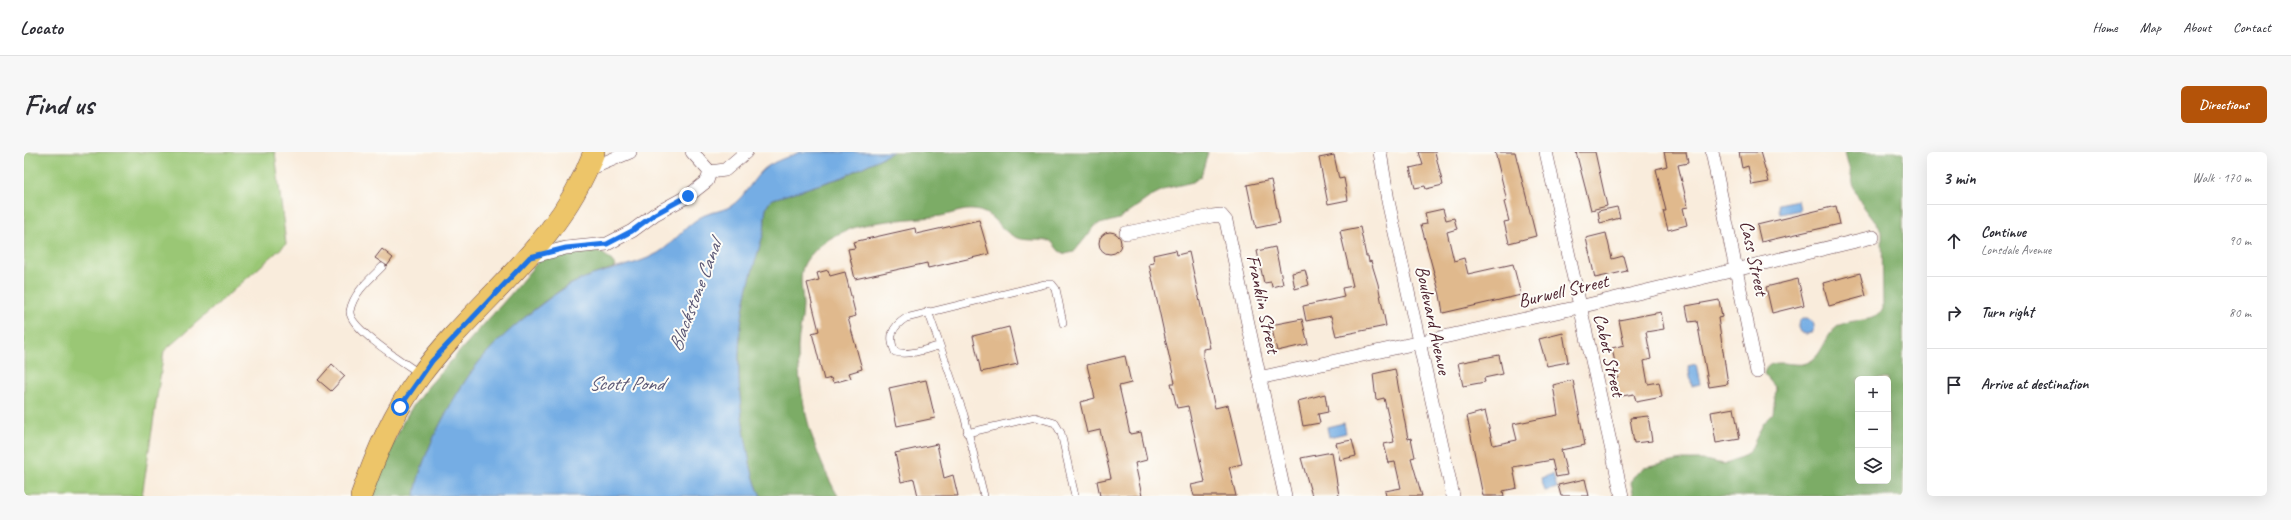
<!DOCTYPE html>
<meta charset="utf-8">
<style>
:root{--surface:#fff;--page:#f7f7f7;--text:#2b2b33;--muted:#7c7c81;--line:#e1e1e2;--accent:#b45309}
body{margin:0;font-family:Caveat,sans-serif;background:var(--page);color:var(--text)}
.controls{position:absolute;right:12px;bottom:12px;display:grid;overflow:hidden;border-radius:6px;box-shadow:0 4px 16px #0002}
.controls button{width:36px;height:36px;display:grid;place-items:center;padding:0;border:0;border-bottom:1px solid var(--line);background:var(--surface);color:var(--text);font:20px sans-serif}
.stop{position:absolute;width:12px;height:12px;margin:-9px;border:3px solid #1a73e8;border-radius:50%;background:#fff}
.stop.end{background:#1a73e8;border-color:#fff;box-shadow:0 1px 4px #0008}
.list{margin:0;padding:0;list-style:none}
h2{display:flex;justify-content:space-between;align-items:center;height:52px;margin:0;padding:0 16px;font-size:17px}
h2 small{font-size:13px;font-weight:400;color:var(--muted)}
.list li{display:grid;grid-template-columns:26px 1fr auto;gap:12px;align-items:center;box-sizing:border-box;height:72px;padding:0 16px;border-top:1px solid var(--line)}
.list b{display:block;font-size:15px;white-space:nowrap}
.list p{margin:0;font-size:13px;white-space:nowrap;color:var(--muted)}
.list em{font-size:13px;font-style:normal;color:var(--muted)}
.icon{flex:none;width:22px;height:22px;fill:none;stroke:currentColor;stroke-width:2;stroke-linecap:round;stroke-linejoin:round}
.map{position:relative;flex:none;width:1879px;height:344px;overflow:hidden;border-radius:6px}
header{display:flex;align-items:center;gap:24px;box-sizing:border-box;height:56px;padding:0 20px;background:var(--surface);border-bottom:1px solid var(--line)}
header strong{font-size:19px}
nav{display:flex;gap:22px;margin-inline-start:auto;font-size:14px}
.intro{display:flex;align-items:center;justify-content:space-between;box-sizing:border-box;height:96px;padding:0 24px}
h1{margin:0;font-size:28px}
.button{padding:10px 18px;border-radius:6px;background:var(--accent);color:#fff;font-size:14px;font-weight:700}
main{display:flex;gap:24px;padding:0 24px}
aside{flex:1;background:var(--surface);border-radius:6px;box-shadow:0 4px 16px #0002}
.map>svg:first-child{display:block}
.green{fill:#9ac775;stroke:#727350}
.forest{fill:#7bac66;stroke:#626648;fill-rule:evenodd}
.water{fill:#74ade4;stroke:#5f6688}
.building{fill:#e0b98d}
.lines{fill:none;stroke-linecap:round;stroke-linejoin:round}
.lane-casing{stroke:#643e46;stroke-width:8}
.street-casing{stroke:#643e46;stroke-width:14}
.primary-casing{stroke:#643e46;stroke-width:22}
.lane{stroke:#fff;stroke-width:7}
.street{stroke:#fff;stroke-width:13}
.primary{stroke:#edc569;stroke-width:21}
.route{stroke:#1a73e8;stroke-width:5}
.labels{text-anchor:middle;dominant-baseline:central;stroke-width:4;stroke-linejoin:round;paint-order:stroke}
.street-label{font-size:19px;fill:#4a1f2b;stroke:#fdfcf7}
.water-label{font-size:20px;font-style:italic;fill:#5b5875;stroke:#fdfcf7}
</style>
<header>
<strong>Locato</strong>
<nav><a>Home</a><a>Map</a><a>About</a><a>Contact</a></nav>
</header>
<div class="intro"><h1>Find us</h1><a class="button">Directions</a></div>
<main>
<div class="map">
<svg width="1879" height="344" viewBox="0 0 1879 344">
<rect width="100%" height="100%" fill="#fdfcf7"/>
<filter id="ink" filterUnits="userSpaceOnUse"><feTurbulence type="fractalNoise" baseFrequency=".025" numOctaves="2"/><feDisplacementMap in="SourceGraphic" scale="8" xChannelSelector="R" yChannelSelector="G"/><feConvolveMatrix kernelMatrix="1 2 1 2 8 2 1 2 1" color-interpolation-filters="sRGB"/></filter>
<filter id="wash" filterUnits="userSpaceOnUse"><feTurbulence type="fractalNoise" baseFrequency=".012" numOctaves="4" result="noise"/><feDisplacementMap in="SourceGraphic" scale="16" xChannelSelector="R" yChannelSelector="G"/><feGaussianBlur stdDeviation="0.9" result="paint"/><feColorMatrix in="noise" values="0 0 0 0 0 0 0 0 0 0 0 0 0 0 0 0 0 1.4 0 .05"/><feComposite in="paint" operator="in"/></filter>
<g filter="url(#wash)">
<rect width="100%" height="100%" fill="#f9ecdc"/>
<path class="green" d="M0,0H251L262,92L140,199L118,344H0Z"/>
<path class="forest" d="M869,0H1184L1177,24L1169,30L1143,36L1129,43L1095,67L1072,73L1050,100L1041,102L1035,99L1027,89C1016,87 999,90 989,84C974,76 969,59 949,58C939,57 927,62 917,64C871,70 818,65 785,105C772,120 779,137 779,154C779,168 774,182 774,196C774,246 789,301 814,344H737C729,329 726,311 723,295C714,250 712,204 719,159C723,133 732,108 739,83C743,70 737,56 749,47L819,25Z
M1821,0H1879V344H1610L1607,331L1609,325L1620,316L1658,308H1680L1700,312L1722,303L1727,297L1739,272L1749,262L1752,236L1740,222C1743,204 1767,214 1779,212C1799,208 1799,185 1813,175C1828,164 1848,174 1859,157L1858,79L1837,51L1831,39ZM1834,227H1864V329H1834Z
M541,91C561,95 582,97 592,115C577,120 561,125 547,132C522,145 479,183 460,204C434,233 395,305 391,344H349L359,314L379,270L387,257L401,238L486,143L526,95L533,92Z"/>
<path class="water" d="M776,0H869L819,25L749,47C737,56 743,70 739,83C732,108 723,133 719,159C712,204 714,250 723,295C726,311 729,329 737,344H391C395,304 433,235 460,204C478,183 521,147 546,133C573,117 606,117 634,101C649,92 659,76 675,66C686,59 701,60 711,51C722,42 729,27 740,17C750,9 764,5 776,0Z
M1774,48L1776,58L1756,62L1754,52Z
M1774 174a8 8 0 1 1 16 0a8 8 0 1 1-16 0Z
M1672,212L1676,232L1668,234L1664,214Z
M1320,271L1322,281L1305,285L1303,275Z
M1529,322L1533,336L1521,339L1517,326Z"/>
<g id="blocks">
<path class="building" d="M1395,0H1411L1419,33L1402,37L1401,34L1391,36L1386,16L1399,13Z
M1471,0H1491L1512,84L1485,91L1480,70L1485,69L1480,50L1483,49Z
M1552,0H1571L1583,54L1567,58Z
M1640,0H1662L1664,11L1654,13L1664,55L1659,56L1663,73L1644,78L1639,59H1642L1632,17L1643,14Z
M1715,0H1736L1745,30L1728,33L1724,14L1718,16Z
M1310,3L1315,27L1320,26L1324,48L1304,52L1295,6Z
M1247,28L1256,71L1232,76L1223,33Z
M1812,54L1816,72L1737,90L1733,73Z
M1593,55L1596,66L1576,71L1574,59Z
M1419,57L1422,68L1430,66L1433,77L1423,80L1430,109L1440,106L1444,122L1489,112L1497,143L1419,161L1416,143L1397,73L1403,72L1401,61Z
M955,68L965,102L904,116L903,111L831,127L824,97L831,96L829,90L891,76L892,82Z
M1336,75L1342,104H1344L1345,110L1347,109L1354,132L1362,174L1312,184L1307,164L1282,169L1279,154L1320,145L1318,136L1329,134L1316,79Z
M1075 91a11 11 0 1 1 22 0a11 11 0 1 1-22 0Z
M1582,81L1588,107L1599,104L1603,119L1571,126L1562,86Z
M1251,95L1259,132L1248,135L1247,130L1240,131L1233,99Z
M358,97L369,106L363,114L351,106Z
M1152,98L1153,103L1165,100L1186,196L1179,197V203L1191,256L1204,253L1218,312L1205,315L1212,344H1170L1167,333L1181,330L1164,254L1153,256L1147,231H1151L1125,112L1130,111L1129,103Z
M804,118L806,124L821,120L832,164L824,166L838,217L825,221L827,226L809,231L807,226L800,228L788,181L795,179L783,131L795,128L793,121Z
M1281,118L1285,133L1271,137L1268,121Z
M1836,121L1842,144L1805,154L1799,131Z
M1774,127L1780,153L1748,161L1742,135Z
M1695,148L1698,165L1694,166L1704,232L1685,235L1673,169L1665,170L1662,154Z
M1637,160L1640,177L1622,180L1627,207L1620,209L1624,232L1635,230L1638,245L1612,250L1610,242L1592,245L1589,227L1594,226L1588,196L1600,193L1595,168Z
M1278,167L1284,192L1253,199L1247,173Z
M985,175L994,212L957,220L949,184Z
M1539,181L1544,210L1523,214L1515,187Z
M1475,203L1479,222L1460,226L1461,230L1439,234L1434,211Z
M1101,204L1107,231L1095,234L1106,282L1117,280L1123,308L1111,311L1118,344H1076L1073,329L1087,326L1076,278L1063,281L1056,250L1071,246L1063,213Z
M308,212L321,224L307,239L294,228Z
M1371,217L1384,287L1387,286L1391,305L1387,306L1398,344H1362L1361,339L1377,336L1371,310L1365,311L1360,292L1370,290L1360,246L1352,248L1349,222Z
M902,228L911,266L873,274L865,236Z
M1549,228L1561,293L1537,298L1543,323L1532,325L1528,308L1489,315L1493,336L1479,339L1480,344H1459L1443,264L1461,259L1469,293L1493,288L1489,272L1534,263L1529,233Z
M1301,242L1304,260L1294,262L1296,271L1279,274L1274,249Z
M1710,256L1716,287L1692,291L1687,260Z
M1624,264L1628,289L1610,291L1606,266Z
M1328,288L1332,304L1316,308L1312,291Z
M913,292L920,326L929,323L934,344H894L890,327L877,330L871,301Z
M1308,300L1315,344H1288L1277,306Z
M1561,327L1565,344H1537L1534,333Z"/>
</g>
</g>
<g filter="url(#ink)">
<use href="#blocks" fill-opacity="0" stroke="#643e46" stroke-width="1"/>
<g class="lines">
<g class="lane-casing">
<path id="lane" d="M358,115C346,127 329,141 326,159C324,176 382,212 395,221
M904,159L940,263L960,344
M915,194C901,197 886,204 871,200C864,184 868,175 882,166L1021,132H1028L1032,137L1039,171
M943,281L1011,265L1031,271L1037,281L1051,344"/>
</g>
<g class="street-casing">
<path id="street" d="M1356,0L1364,49L1429,344
M1522,0L1598,344
M1688,0L1733,220
M563,18L606,0
M686,20L701,18L722,0
M1102,81L1188,64L1197,63L1202,69L1261,344
M506,105L542,96L583,92L608,79L631,62L664,44L683,29L686,20L668,0
M1235,226L1555,155L1849,85"/>
</g>
<g class="primary-casing">
<path id="primary" d="M337,344C352,302 369,260 396,224C454,146 534,96 570,0"/>
</g>
<use href="#lane" class="lane"/>
<use href="#street" class="street"/>
<use href="#primary" class="primary"/>
</g>
</g>
<g class="lines" filter="url(#ink)">
<path class="route" d="M376,255L408,209L506,105L542,96L583,92L608,79L631,62L664,44"/>
</g>
<g class="labels">
<g class="street-label">
<text transform="translate(1730 106) rotate(78)">Cass Street</text>
<text transform="translate(1539 139) rotate(-13)">Burwell Street</text>
<text transform="translate(1239 152) rotate(78)">Franklin Street</text>
<text transform="translate(1409 168) rotate(78)">Boulevard Avenue</text>
<text transform="translate(1585 203) rotate(77)">Cabot Street</text>
</g>
<g class="water-label">
<text transform="translate(671 144) rotate(-69)">Blackstone Canal</text>
<text x="602" y="231">Scott Pond</text>
</g>
</g>
</svg>
<div class="controls">
<button>+</button>
<button>−</button>
<button><svg class="icon" aria-label="layers" viewBox="0 0 24 24"><path d="M12 4l9 5-9 5-9-5zM3 14l9 5 9-5"/></svg></button>
</div>
<div class="stop" style="left:376px;top:255px"></div>
<div class="stop end" style="left:664px;top:44px"></div>
</div>
<aside>
<h2>3 min<small>Walk · 170 m</small></h2>
<ul class="list">
<li><svg class="icon" aria-label="ahead" viewBox="0 0 24 24"><path d="M12 20V5M6 11l6-6 6 6"/></svg><div><b>Continue</b><p>Lonsdale Avenue</p></div><em>90 m</em></li>
<li><svg class="icon" aria-label="right" viewBox="0 0 24 24"><path d="M7 20v-9h11M14 6l5 5-5 5"/></svg><div><b>Turn right</b></div><em>80 m</em></li>
<li><svg class="icon" aria-label="arrive" viewBox="0 0 24 24"><path d="M6 21V4h12l-3 4 3 4H6"/></svg><div><b>Arrive at destination</b></div></li>
</ul>
</aside>
</main>
